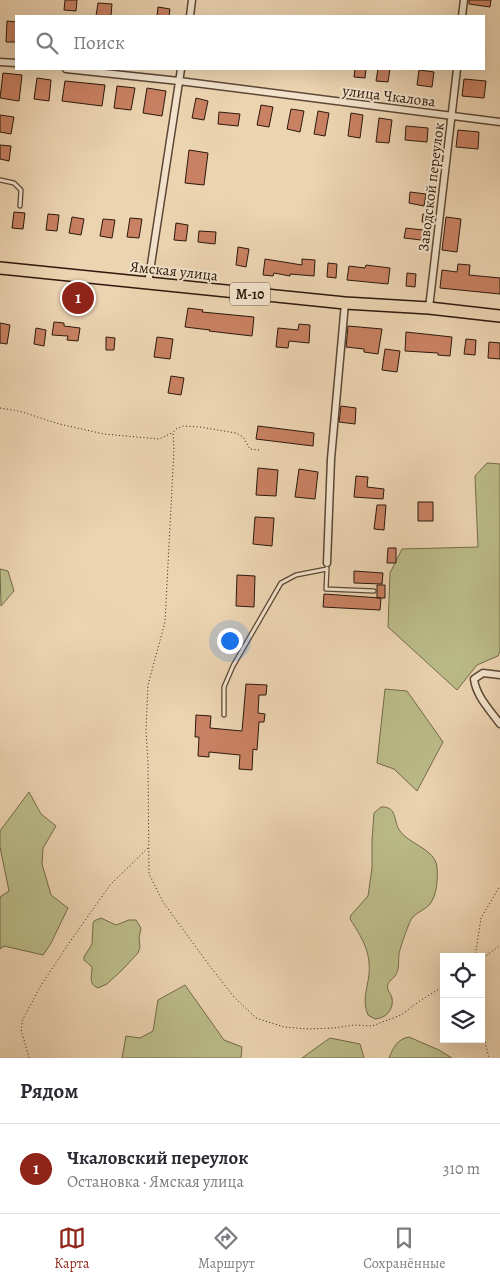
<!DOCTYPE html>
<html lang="ru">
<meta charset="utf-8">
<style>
:root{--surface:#fff;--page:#f2f2f3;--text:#2b2b33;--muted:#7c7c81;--line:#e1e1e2;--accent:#8f2418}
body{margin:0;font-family:Alegreya,serif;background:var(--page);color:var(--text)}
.controls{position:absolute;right:15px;bottom:15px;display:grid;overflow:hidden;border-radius:0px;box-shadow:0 5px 20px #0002}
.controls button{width:45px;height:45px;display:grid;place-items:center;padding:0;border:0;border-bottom:1px solid var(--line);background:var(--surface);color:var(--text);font:25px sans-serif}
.you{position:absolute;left:229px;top:640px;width:18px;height:18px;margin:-12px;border:4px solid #fff;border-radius:50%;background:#1a73e8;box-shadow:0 0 0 8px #1a73e833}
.badge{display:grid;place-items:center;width:32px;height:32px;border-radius:50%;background:var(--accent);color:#fff;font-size:16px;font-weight:700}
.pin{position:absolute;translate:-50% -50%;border:2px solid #fff;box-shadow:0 1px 5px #0006}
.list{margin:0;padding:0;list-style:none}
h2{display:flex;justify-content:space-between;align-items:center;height:65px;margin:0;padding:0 20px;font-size:21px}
h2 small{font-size:16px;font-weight:400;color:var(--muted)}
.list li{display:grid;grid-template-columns:32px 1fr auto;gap:15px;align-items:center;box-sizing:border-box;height:90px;padding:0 20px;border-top:1px solid var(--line)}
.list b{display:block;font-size:19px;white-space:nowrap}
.list p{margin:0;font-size:16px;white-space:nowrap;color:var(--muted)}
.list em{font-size:16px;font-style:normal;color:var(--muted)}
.icon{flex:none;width:28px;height:28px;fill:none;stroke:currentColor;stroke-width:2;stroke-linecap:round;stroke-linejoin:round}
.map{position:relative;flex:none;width:500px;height:1058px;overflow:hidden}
.search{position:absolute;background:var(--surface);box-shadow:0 5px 20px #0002;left:15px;right:15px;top:15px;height:55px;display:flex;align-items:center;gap:12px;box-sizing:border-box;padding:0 18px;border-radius:0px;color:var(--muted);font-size:19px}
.sheet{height:155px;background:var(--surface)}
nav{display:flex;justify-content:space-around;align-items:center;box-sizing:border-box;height:70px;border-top:1px solid var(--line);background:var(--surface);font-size:14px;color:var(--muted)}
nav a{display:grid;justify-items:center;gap:2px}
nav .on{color:var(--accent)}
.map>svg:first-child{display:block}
.green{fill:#bbbc89;stroke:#746a4a}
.building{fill:#c88162;stroke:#2c180c}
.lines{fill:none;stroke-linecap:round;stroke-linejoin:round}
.lane-casing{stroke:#5c4735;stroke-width:5.5}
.street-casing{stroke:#5c4735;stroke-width:9}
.highway-casing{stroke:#2c180c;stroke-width:14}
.path{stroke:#2c180c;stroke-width:1;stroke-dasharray:1 2.5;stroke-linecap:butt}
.lane{stroke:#f3e3cc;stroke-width:3}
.street{stroke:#f3e3cc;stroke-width:6}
.highway{stroke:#ecd4b1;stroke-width:11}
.labels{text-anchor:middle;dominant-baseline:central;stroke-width:4;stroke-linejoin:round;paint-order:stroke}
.shield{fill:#f3e3cc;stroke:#685546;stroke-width:1}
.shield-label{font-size:14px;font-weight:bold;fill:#2c180c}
.street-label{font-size:15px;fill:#2c180c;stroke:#f3e3cc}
</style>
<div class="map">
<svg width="500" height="1058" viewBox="0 0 500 1058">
<rect width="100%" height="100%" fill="#ecd4b1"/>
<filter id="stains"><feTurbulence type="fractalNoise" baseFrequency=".004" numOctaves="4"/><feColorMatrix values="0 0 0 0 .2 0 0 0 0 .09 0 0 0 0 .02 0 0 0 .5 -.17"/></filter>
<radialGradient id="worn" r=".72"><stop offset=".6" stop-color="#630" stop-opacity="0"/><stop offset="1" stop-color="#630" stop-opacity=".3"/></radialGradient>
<path class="green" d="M487,463L500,464V651L498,656L477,665L457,690L388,627L390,573L402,549L478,547L475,476Z
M0,569L8,571L14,591L1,606Z
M385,689L407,691L443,742L417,791L394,769L377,763Z
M29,792L41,814L56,826L43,848L42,864L51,895L68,908L50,945L43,955L4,946L0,949V897L9,891L0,847V831Z
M381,807C398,806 393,822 400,831C409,844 435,849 437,867C438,879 437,895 430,904C425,910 417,912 412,918C409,922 400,948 399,954C398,961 400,969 395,976C393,979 389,981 388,984C386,990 391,993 392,998C394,1010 386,1018 375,1019L368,1015C362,1001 367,990 369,975C371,951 362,938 350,919L351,915L368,896L372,868V840L374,813Z
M101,918L116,925L129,920H136L141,928L139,938L140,947L138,953L122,970L107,984L98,988C88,984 92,976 92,967L84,960V957L92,944L93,924L94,921Z
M185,985L224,1040L242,1047L241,1058H122L126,1036L140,1038L153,1031L158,1000Z
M409,1037L439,1050L452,1058H389C393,1048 397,1039 409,1037Z
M330,1038L360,1044L364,1058H302Z"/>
<path class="building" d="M65,0H77L76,11L64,10Z
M469,0H491L490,7L469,4Z
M98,3L112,4L111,16H96Z
M158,7L170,9L169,16H157Z
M7,21L16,22V42H6Z
M355,69H366L365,78L354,77Z
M378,69H390L388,82L376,81Z
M419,70L434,72L432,87L417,85Z
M3,73L22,75L19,101L0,98Z
M37,78L51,80L49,101L34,99Z
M464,79L486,81L484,98L462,96Z
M65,81L105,85L102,106L62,101Z
M117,86L135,88L131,110L114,108Z
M147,88L166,91L162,116L143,113Z
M196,98L208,101L204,120L192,118Z
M261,105L273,107L269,127L257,125Z
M291,109L304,111L300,132L287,129Z
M318,111L329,113L325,136L314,134Z
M219,112L240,114L238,126L218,124Z
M351,113L363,115L360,138L348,136Z
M0,115L14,117L11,134L0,132Z
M379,118L392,120L389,143L376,142Z
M406,126L428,128L427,142L405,140Z
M458,130L479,132L478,149L456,147Z
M0,145L11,146L9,161L0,159Z
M189,150L208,153L204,185L185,183Z
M410,192L426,194L424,206L409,203Z
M14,212L25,213L23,229L12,228Z
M48,214L59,215L57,231L46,230Z
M423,214L433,216L431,223L422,222Z
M72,217L84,219L81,235L69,233Z
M446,217L461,219L457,252L442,250Z
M130,218L142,219L139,238L127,237Z
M103,219L115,220L112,238L100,236Z
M176,223L188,225L186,241L174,240Z
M406,228L423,230L421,240L404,238Z
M199,231L216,232L215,244L198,242Z
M238,247L249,249L246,267L236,265Z
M265,259L302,265V259L315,260L314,276L290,274V276L274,273L273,276L263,275Z
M328,263L337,264L336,278L327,277Z
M458,264L470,265L469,275L500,278V294L440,288L442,270L457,272Z
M366,265L390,268L388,284L347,280L349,266L365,268Z
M407,273L416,274L415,287L406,286Z
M188,308L203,310L202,312L254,317L252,336L209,331L210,330L185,327Z
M54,322L64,323V326L80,328L78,341L67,340L68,336L52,335Z
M0,323L10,325L7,344L0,343Z
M299,324L310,325L309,343L289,341L288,348L276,347L278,328L298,330Z
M348,326L382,329L378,354L364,352V349L346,347Z
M36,328L46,330L44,346L34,344Z
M406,332L452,337L450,356L438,355V353L405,351Z
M106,337L115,338L114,350H106Z
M157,337L173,339L170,359L154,357Z
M466,339L476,340L475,355L464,354Z
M489,342L500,343V359L488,358Z
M385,349L400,351L397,372L382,370Z
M171,376L184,378L181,395L168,393Z
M341,406L356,408L355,424L339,422Z
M258,426L314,433L313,446L256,439Z
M258,468L278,470L276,496L256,495Z
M299,469L318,472L315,499L295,497Z
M356,476L368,477L367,487L384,489L383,499L354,497Z
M418,502H433V521H418Z
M377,505H386L384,530L374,529Z
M255,517L274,518L272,546L253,544Z
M388,548H396V563H387Z
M354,571L383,573L382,584L354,583Z
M237,575L255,576L254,607L236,606Z
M377,585H385V598H377Z
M324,594L381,598L380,610L323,607Z
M246,684L267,685L266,695H259L258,713L265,714L264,722H259L257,750L253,749L252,770L239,769L240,755L209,752V757L198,756L199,737H195L196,715L211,716L210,728L242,731Z"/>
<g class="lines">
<g class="lane-casing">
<path id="lane" d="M0,180L14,183L21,190L20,206
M327,568L326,589L374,591
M224,715V687L233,666L281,583L296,575L327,569"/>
</g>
<g class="street-casing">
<path id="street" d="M190,16L192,0
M462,16L464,0
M0,62L16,63
M66,69L179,81L500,122
M148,284L181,69
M429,308L457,69
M327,563L331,459L345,303
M500,675L483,673L474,679C476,696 490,710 500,724"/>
</g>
<g class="highway-casing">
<path id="highway" d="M0,268L345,303L429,308L500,316"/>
</g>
<path class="path" d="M0,408L19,411L59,424L104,434L159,439L172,433
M259,450L250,449L243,437L236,433L200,427L183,426L176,429L173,433L174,449L165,622L148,685L146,730L148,763L149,874L163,902L209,965L234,997L256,1018L284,1027L308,1029L333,1028L354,1025L372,1026L401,1015L421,1000L444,986
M475,957L481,918L500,886
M481,960L500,945
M481,1025L489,1058
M29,1058L21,1029L23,1019L40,987L67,946L110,885L148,848"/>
<use href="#lane" class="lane"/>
<use href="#street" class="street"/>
<use href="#highway" class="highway"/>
</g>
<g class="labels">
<rect class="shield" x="230" y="282.5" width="40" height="23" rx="4"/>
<g class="shield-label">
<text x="250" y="294">М-10</text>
</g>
<g class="street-label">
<text transform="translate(389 96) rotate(7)">улица Чкалова</text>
<text transform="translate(431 187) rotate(-83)">Заводской переулок</text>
<text transform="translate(174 271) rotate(6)">Ямская улица</text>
</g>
</g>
<rect width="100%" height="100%" filter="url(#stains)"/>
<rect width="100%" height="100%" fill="url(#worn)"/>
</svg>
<div class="controls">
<button><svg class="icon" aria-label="locate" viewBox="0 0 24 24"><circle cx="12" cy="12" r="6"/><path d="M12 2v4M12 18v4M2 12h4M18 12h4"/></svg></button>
<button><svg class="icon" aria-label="layers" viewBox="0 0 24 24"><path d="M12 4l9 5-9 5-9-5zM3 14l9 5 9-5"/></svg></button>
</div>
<div class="you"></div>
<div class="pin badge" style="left:78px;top:298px">1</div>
<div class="search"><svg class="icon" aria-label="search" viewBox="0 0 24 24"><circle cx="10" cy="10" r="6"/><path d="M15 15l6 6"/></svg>Поиск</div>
</div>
<section class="sheet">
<h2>Рядом<small></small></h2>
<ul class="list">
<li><span class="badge">1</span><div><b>Чкаловский переулок</b><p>Остановка · Ямская улица</p></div><em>310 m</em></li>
</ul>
</section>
<nav>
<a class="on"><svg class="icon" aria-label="map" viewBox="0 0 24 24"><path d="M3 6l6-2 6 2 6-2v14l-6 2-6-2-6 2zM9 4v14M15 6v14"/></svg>Карта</a>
<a><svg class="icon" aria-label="directions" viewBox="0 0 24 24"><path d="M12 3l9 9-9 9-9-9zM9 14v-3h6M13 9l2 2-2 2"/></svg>Маршрут</a>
<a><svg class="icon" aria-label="saved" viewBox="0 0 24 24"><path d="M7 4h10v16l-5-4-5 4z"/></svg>Сохранённые</a>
</nav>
